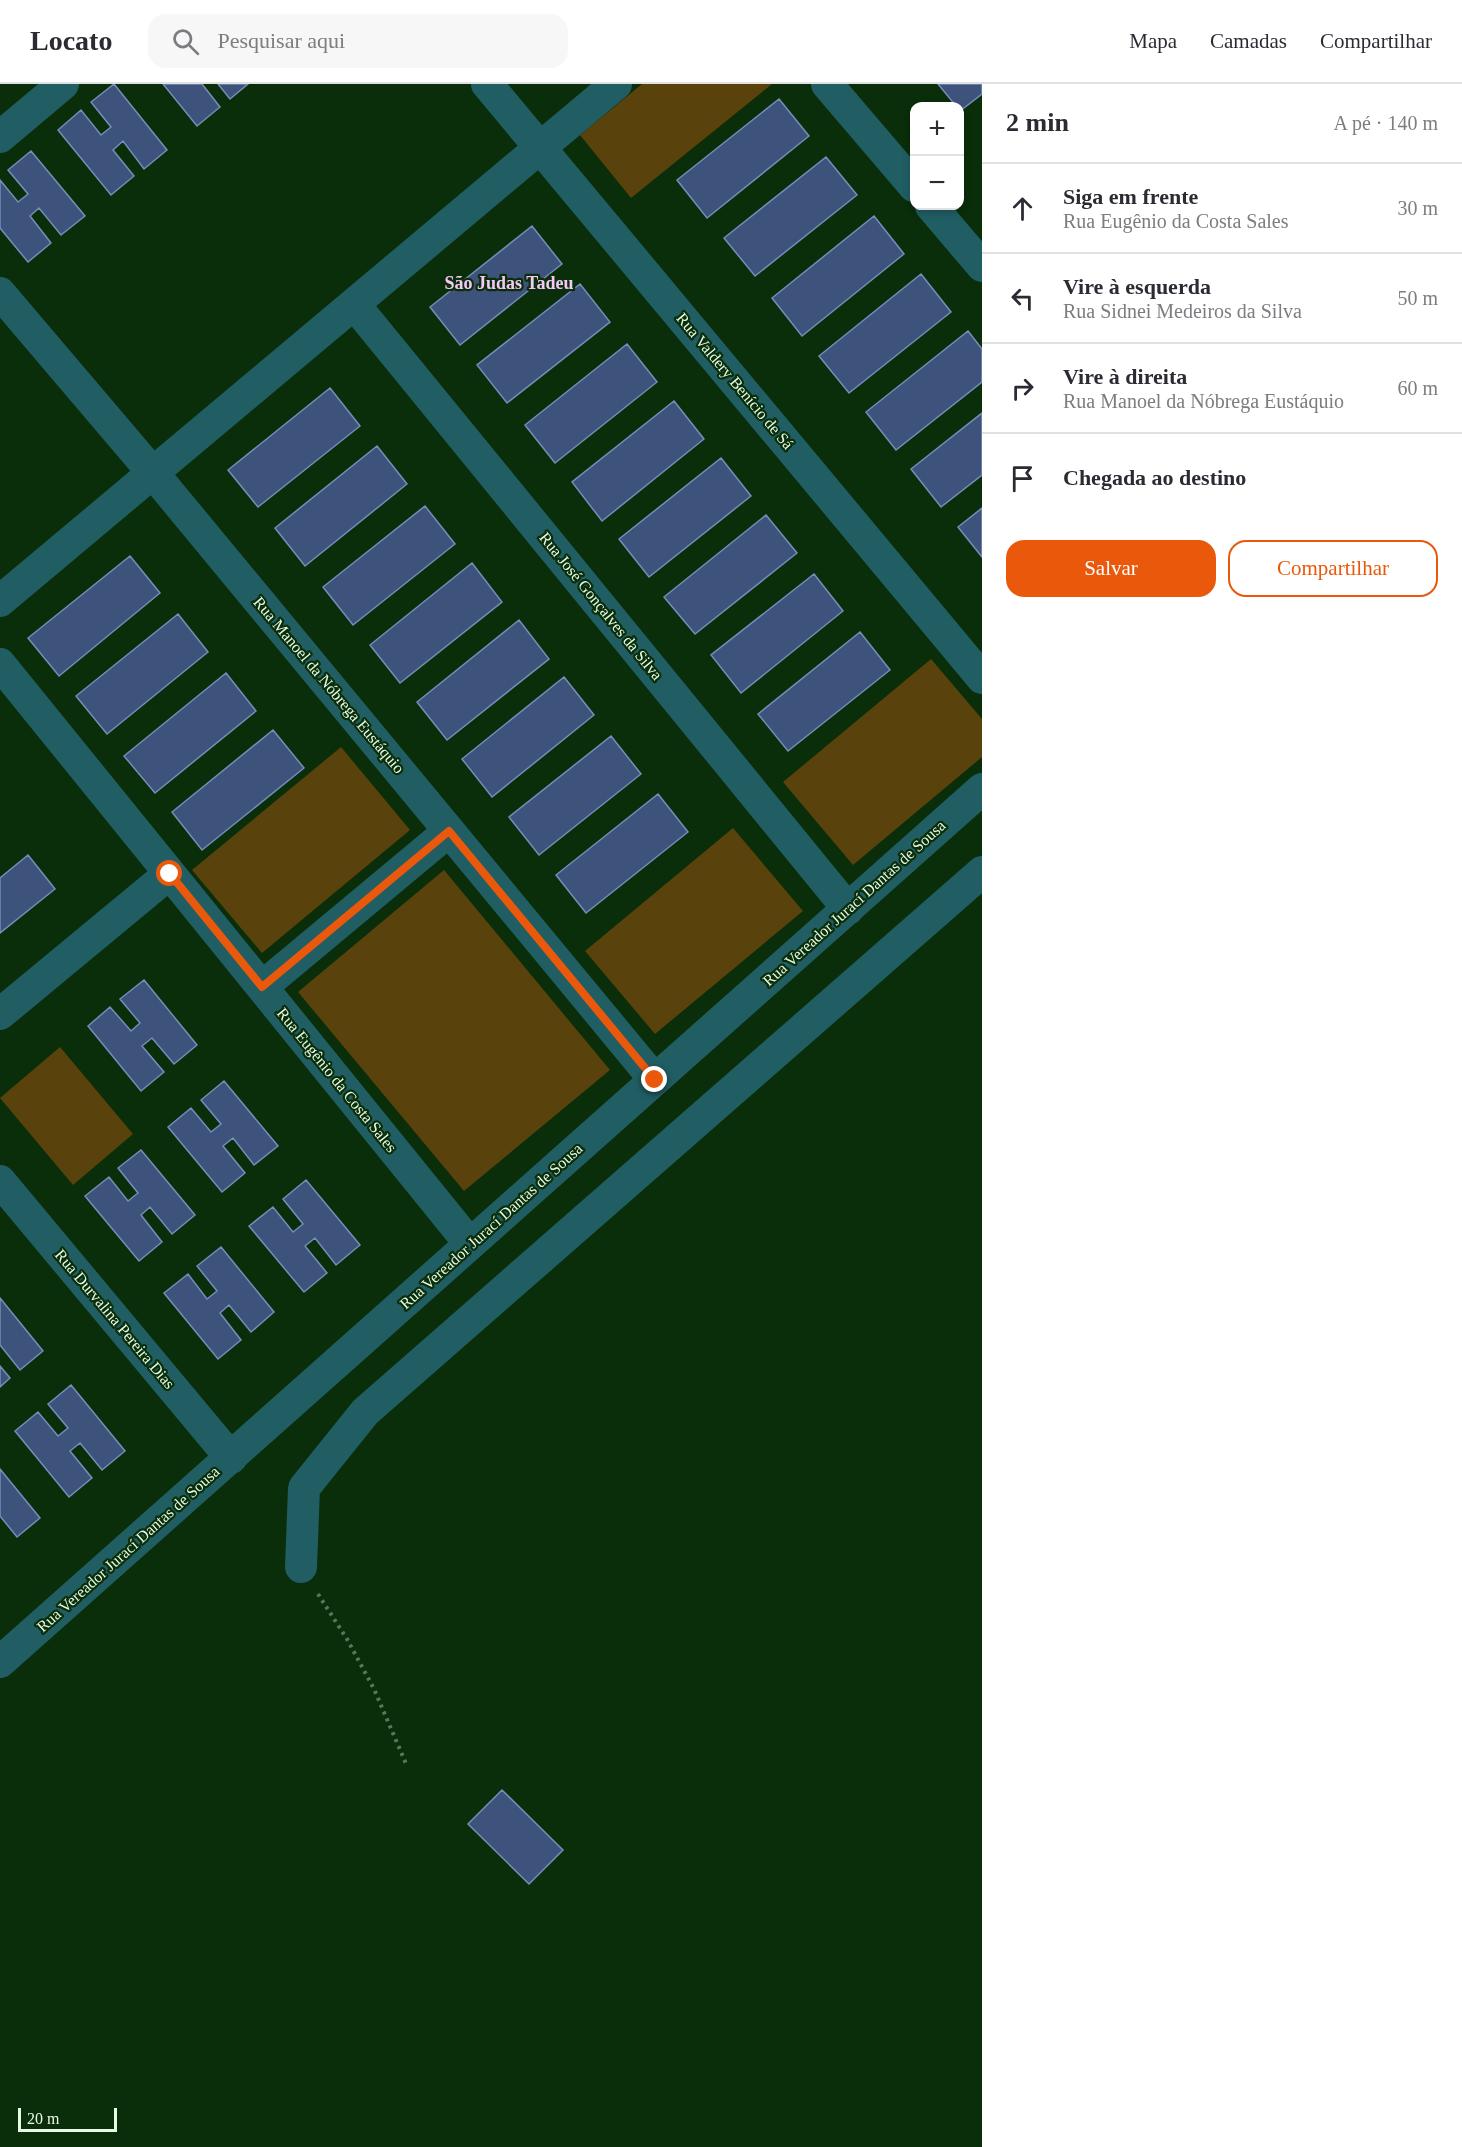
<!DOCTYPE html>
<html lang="pt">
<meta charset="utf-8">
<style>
:root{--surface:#fff;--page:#f7f7f7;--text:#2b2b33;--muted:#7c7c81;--line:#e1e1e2;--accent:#ea580c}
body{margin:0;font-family:Georgia,serif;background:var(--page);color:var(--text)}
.controls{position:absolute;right:18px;top:18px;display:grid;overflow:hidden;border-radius:12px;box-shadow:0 3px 9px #0003}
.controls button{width:54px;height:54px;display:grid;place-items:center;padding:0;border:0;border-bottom:2px solid var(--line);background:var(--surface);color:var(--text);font:30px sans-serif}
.scale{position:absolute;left:18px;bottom:15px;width:99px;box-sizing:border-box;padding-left:6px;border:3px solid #e6fbe5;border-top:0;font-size:16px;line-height:21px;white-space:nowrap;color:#e6fbe5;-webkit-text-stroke:4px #0a2d0a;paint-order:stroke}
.stop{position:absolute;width:18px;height:18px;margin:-14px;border:4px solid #ea580c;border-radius:50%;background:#fff}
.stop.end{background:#ea580c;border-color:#fff;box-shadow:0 2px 6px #0008}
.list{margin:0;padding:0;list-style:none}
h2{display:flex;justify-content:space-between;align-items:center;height:78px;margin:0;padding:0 24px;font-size:26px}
h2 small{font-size:20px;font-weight:400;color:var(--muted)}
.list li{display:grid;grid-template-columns:39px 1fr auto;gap:18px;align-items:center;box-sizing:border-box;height:90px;padding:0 24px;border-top:2px solid var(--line)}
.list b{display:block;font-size:22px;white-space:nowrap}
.list p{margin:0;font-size:20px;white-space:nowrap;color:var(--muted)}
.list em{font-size:20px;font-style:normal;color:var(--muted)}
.actions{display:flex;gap:12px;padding:18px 24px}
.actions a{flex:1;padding:14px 0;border:2px solid var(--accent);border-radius:18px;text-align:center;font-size:21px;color:var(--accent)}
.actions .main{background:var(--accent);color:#fff}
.icon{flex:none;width:33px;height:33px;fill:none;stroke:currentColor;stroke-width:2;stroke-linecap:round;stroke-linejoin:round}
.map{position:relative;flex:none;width:982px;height:2063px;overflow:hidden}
header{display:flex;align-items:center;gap:36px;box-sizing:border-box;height:84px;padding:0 30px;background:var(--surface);border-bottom:2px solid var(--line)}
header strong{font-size:28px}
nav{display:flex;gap:33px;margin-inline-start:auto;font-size:21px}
.search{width:420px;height:54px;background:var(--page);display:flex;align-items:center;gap:15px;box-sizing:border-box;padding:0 21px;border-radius:18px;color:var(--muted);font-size:22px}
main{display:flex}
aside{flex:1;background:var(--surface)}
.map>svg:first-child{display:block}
.green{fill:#5a420c}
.building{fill:#3e537b;stroke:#768db9;stroke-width:1.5}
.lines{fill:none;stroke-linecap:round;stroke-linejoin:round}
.path{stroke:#5a7859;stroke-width:4;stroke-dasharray:3 4.5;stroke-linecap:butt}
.minor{stroke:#205e64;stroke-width:32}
.route{stroke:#ea580c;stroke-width:8}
.labels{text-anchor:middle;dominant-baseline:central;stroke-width:4.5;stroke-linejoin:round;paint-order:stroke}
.street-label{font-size:16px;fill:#e6fbe5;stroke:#0a2d0a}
.neighbourhood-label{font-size:18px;font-weight:bold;fill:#f4c8f8;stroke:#0a2d0a}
</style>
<header>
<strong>Locato</strong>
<div class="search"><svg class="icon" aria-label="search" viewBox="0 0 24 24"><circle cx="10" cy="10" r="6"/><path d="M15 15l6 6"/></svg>Pesquisar aqui</div>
<nav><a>Mapa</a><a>Camadas</a><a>Compartilhar</a></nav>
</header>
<main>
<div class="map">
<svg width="982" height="2063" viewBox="0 0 982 2063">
<rect width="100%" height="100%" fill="#0a2d0a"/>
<path class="green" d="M642,0H772L631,114L580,51Z
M931,575L982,635V673L853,781L783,698Z
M341,663L410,746L262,869L192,786Z
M733,744L803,827L655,950L585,867Z
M444,786L610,986L464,1107L298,908Z
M60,963L133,1050L73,1101L0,1014Z"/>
<path class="building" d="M114,0L167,66L144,85L123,57L113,66L134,92L111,111L58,46L81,26L101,51L111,43L91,18Z
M163,0H202L220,23L197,42Z
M218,0H248L230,15Z
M938,0H982V10L960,27V22H956Z
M779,15L809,52L707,134L677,96Z
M31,67L85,132L61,151L39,124L30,132L51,159L28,178L0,144V96L18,118L28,110L8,86Z
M826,73L857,111L755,192L724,154Z
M874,132L904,170L802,252L772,214Z
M532,142L562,180L460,261L430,223Z
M921,190L951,228L849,309L819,272Z
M580,200L610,238L507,319L477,281Z
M968,247L982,265V298L896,366L866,328Z
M627,260L657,298L555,379L525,341Z
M330,304L360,342L258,423L228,386Z
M674,317L704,355L602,437L572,398Z
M982,329V391L941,423L911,385Z
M377,362L407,400L305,482L275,444Z
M721,374L751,412L649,493L619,455Z
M425,422L455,460L353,541L323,503Z
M982,424V473L958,443Z
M766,431L797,469L695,550L664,513Z
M130,472L160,509L59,592L28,554Z
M472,479L502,518L400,599L370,561Z
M814,490L843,527L741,609L711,571Z
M178,530L208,568L107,650L76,612Z
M519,536L549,575L447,656L417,618Z
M860,548L890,586L788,667L758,630Z
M226,589L256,627L155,709L124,672Z
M564,593L594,631L492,713L462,675Z
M273,646L304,684L202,766L172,728Z
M611,652L641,690L539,771L509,733Z
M658,710L688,748L586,829L556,791Z
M28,771L55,805L0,849V794Z
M144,896L197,961L174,980L152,954L142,962L164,988L141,1007L88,942L110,923L131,947L140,939L120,915Z
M224,997L278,1062L254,1081L233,1054L223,1062L245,1089L222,1108L168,1043L191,1024L211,1048L221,1040L201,1016Z
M141,1066L195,1131L172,1150L150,1123L141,1131L162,1158L139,1177L85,1112L109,1093L128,1117L138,1109L118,1084Z
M306,1096L360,1161L336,1181L315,1154L305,1162L327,1189L304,1208L249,1142L273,1123L293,1148L303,1140L283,1115Z
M221,1163L274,1228L251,1248L229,1221L220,1229L241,1256L218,1275L164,1209L188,1190L207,1215L217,1207L197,1182Z
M0,1214L43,1267L20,1286L0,1261Z
M0,1282L10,1294L0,1303Z
M71,1301L125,1367L102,1386L80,1359L70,1367L92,1394L69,1413L15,1347L38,1328L58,1352L68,1344L48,1320Z
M0,1385L40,1434L17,1453L0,1432Z
M502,1706L563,1766L529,1800L468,1740Z"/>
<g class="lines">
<path class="path" d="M318,1510L347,1555L374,1605L407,1682"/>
<path class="minor" d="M487,0L982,594
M827,0L914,102
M0,53L63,0
M931,122L982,182
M0,209L153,389L655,996
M354,220L848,825
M0,517L616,0
M0,580L470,1160
M262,903L449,747
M0,930L169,790
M0,1097L231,1374
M301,1483L304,1404L365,1328L982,788
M0,1578L982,705"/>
</g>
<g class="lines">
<path class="route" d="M170,790L262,903L449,747L655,996"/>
</g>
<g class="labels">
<g class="street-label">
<text transform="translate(735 297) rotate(50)">Rua Valdery Benício de Sá</text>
<text transform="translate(601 522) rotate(51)">Rua José Gonçalves da Silva</text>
<text transform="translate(329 601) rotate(50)">Rua Manoel da Nóbrega Eustáquio</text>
<text transform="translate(854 819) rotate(-42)">Rua Vereador Jurací Dantas de Sousa</text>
<text transform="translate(337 996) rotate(51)">Rua Eugênio da Costa Sales</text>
<text transform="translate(491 1142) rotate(-42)">Rua Vereador Jurací Dantas de Sousa</text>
<text transform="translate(115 1235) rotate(50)">Rua Durvalina Pereira Dias</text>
<text transform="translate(128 1465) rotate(-42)">Rua Vereador Jurací Dantas de Sousa</text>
</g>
<g class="neighbourhood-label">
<text x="509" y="199">São Judas Tadeu</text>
</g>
</g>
</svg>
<div class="controls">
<button>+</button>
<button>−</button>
</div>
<div class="scale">20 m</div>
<div class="stop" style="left:170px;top:790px"></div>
<div class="stop end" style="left:655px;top:996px"></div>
</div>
<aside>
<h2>2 min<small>A pé · 140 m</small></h2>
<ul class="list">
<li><svg class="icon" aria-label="ahead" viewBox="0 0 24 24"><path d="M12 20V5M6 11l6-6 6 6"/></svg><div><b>Siga em frente</b><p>Rua Eugênio da Costa Sales</p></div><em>30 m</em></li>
<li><svg class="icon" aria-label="left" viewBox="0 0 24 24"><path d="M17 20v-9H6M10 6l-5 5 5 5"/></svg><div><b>Vire à esquerda</b><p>Rua Sidnei Medeiros da Silva</p></div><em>50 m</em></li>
<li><svg class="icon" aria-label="right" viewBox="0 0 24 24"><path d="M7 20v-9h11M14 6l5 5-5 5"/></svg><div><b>Vire à direita</b><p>Rua Manoel da Nóbrega Eustáquio</p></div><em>60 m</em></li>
<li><svg class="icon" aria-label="arrive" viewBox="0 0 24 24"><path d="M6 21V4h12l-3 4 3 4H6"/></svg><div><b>Chegada ao destino</b></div></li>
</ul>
<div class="actions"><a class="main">Salvar</a><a>Compartilhar</a></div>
</aside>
</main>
